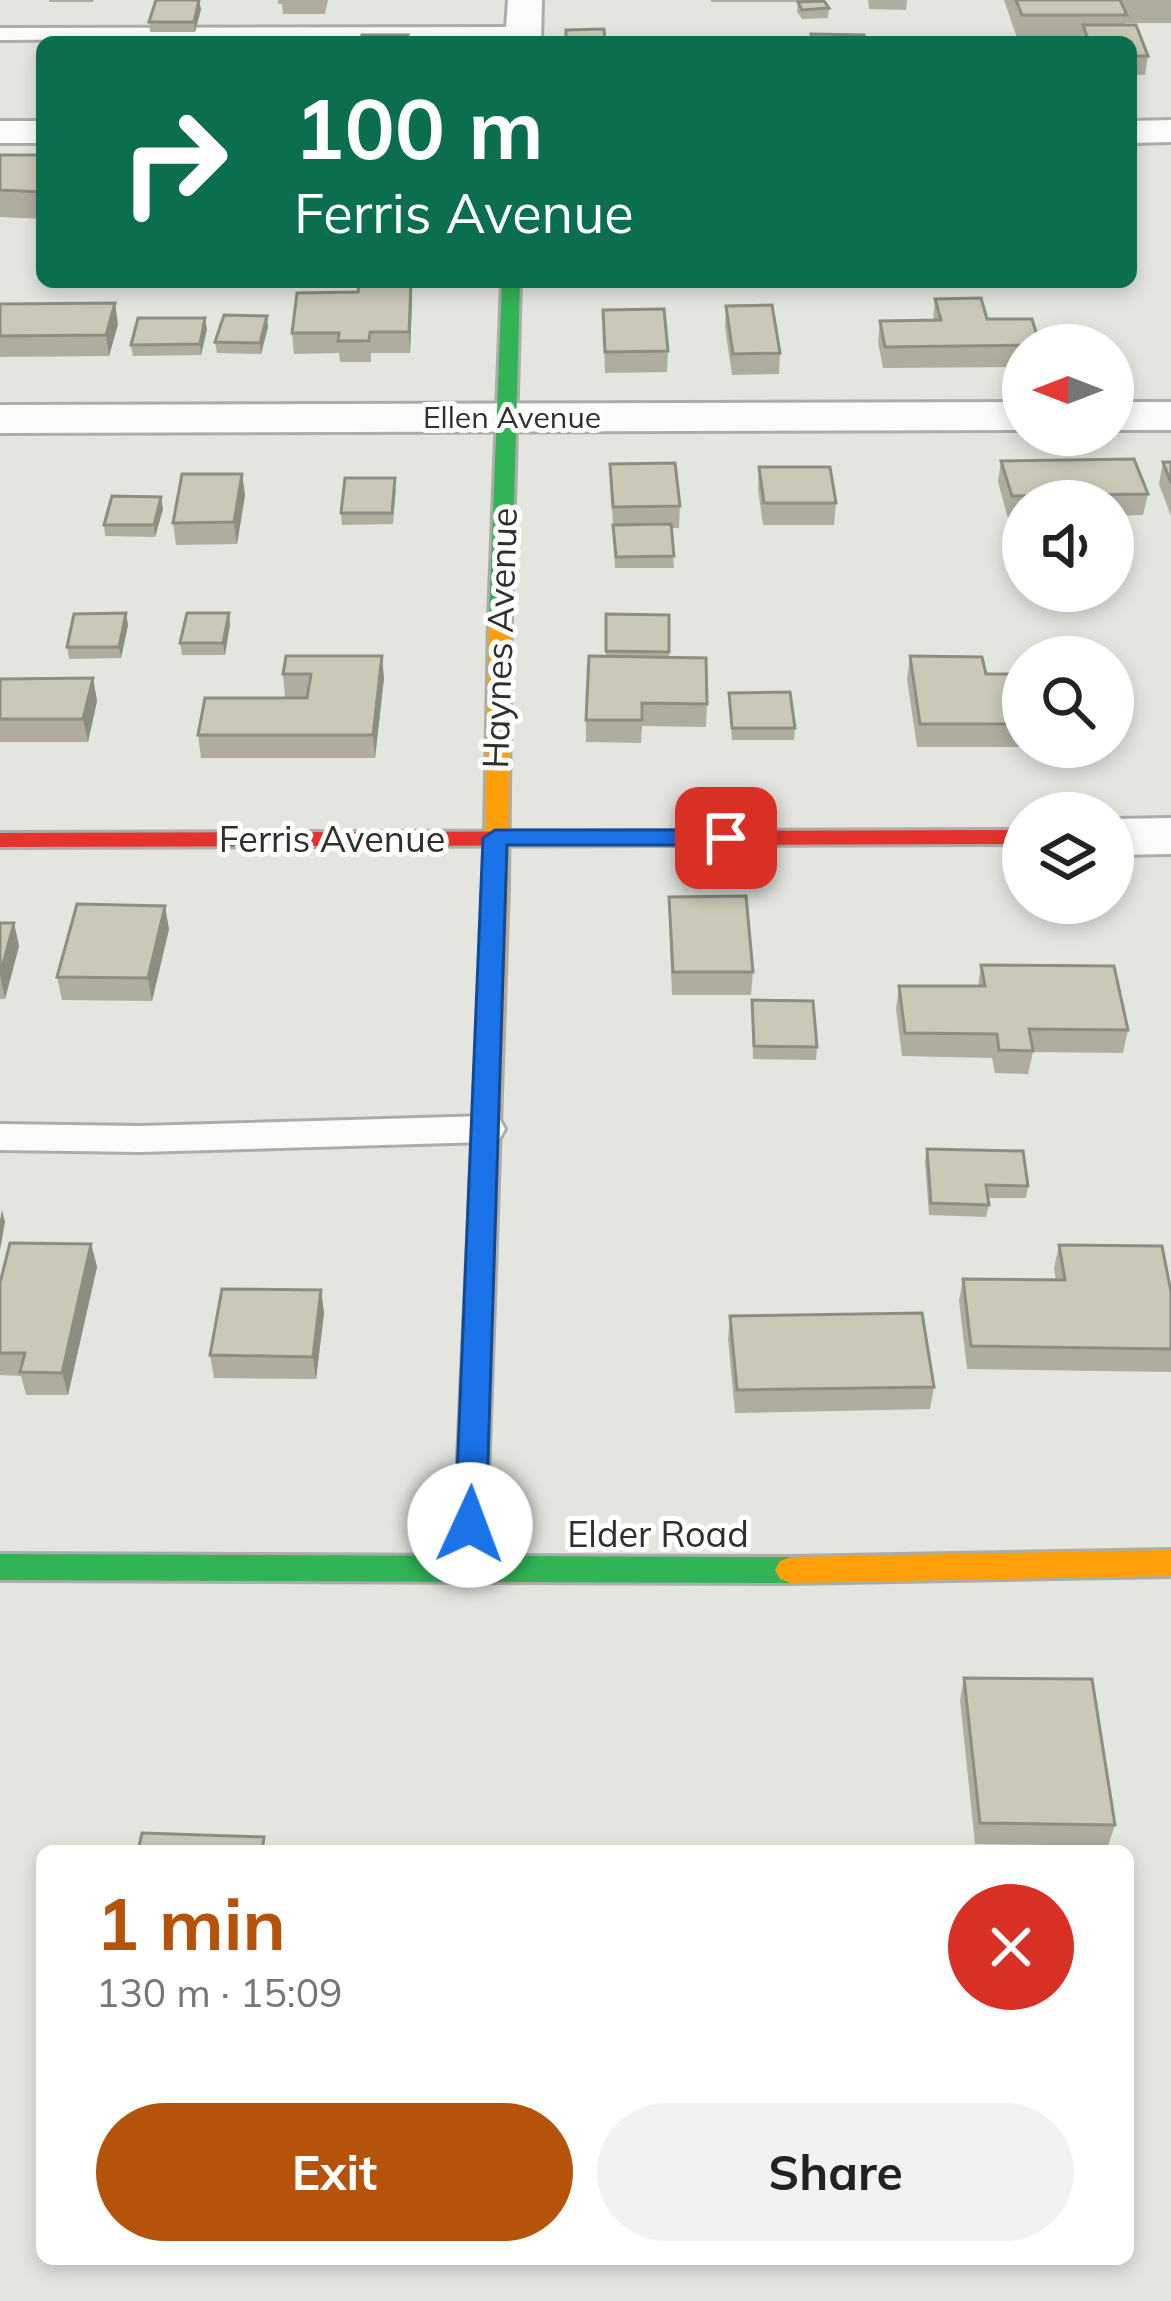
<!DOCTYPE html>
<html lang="en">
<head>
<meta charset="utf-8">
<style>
  :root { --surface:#fff; --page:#f2f2f2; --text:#222; --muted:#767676; --accent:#b45309 }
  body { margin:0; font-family:Mulish,sans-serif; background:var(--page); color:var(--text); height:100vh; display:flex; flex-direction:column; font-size:45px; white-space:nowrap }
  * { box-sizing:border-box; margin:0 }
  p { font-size:39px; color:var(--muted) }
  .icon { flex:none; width:66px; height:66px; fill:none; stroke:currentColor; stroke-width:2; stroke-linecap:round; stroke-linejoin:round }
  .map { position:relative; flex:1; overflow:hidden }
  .details { position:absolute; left:36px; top:1845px; width:1098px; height:420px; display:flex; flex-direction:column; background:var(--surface); border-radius:18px; box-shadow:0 6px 18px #0003 }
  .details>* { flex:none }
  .hud { position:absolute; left:36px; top:36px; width:1101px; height:252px; border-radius:18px; box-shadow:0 6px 18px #0003; background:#0b6e4f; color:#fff; overflow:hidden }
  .needle { width:78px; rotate:270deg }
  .tools { position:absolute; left:1002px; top:324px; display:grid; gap:24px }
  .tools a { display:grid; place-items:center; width:132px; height:132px; border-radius:50%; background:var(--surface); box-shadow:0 6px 18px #0003; font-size:60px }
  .pin { position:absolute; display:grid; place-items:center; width:102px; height:102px; color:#fff; margin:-51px; border-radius:24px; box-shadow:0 6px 18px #0006 }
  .me { position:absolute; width:132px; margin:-66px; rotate:2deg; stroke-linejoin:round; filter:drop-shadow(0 0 9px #0008) }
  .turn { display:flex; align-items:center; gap:42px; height:252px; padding:0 60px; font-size:54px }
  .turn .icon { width:156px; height:156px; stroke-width:2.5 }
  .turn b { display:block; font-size:84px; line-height:102px }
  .round { display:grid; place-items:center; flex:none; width:126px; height:126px; border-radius:63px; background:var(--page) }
  .headline { display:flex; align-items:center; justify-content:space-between; height:204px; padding:0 60px }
  h1 { font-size:72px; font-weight:700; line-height:90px; color:var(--accent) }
  .cta { display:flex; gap:24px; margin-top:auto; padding:24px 60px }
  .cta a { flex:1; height:138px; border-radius:72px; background:var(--accent); color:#fff; font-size:48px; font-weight:700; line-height:138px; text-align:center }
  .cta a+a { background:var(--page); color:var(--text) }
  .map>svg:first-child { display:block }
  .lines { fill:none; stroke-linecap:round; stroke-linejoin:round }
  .lane-casing { stroke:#acaca9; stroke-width:6 }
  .street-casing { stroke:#acaca9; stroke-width:6 }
  .fast-casing { stroke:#acaca9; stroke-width:6 }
  .slow-casing { stroke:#acaca9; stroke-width:6 }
  .jam-casing { stroke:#acaca9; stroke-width:6 }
  .lane { fill:#fbfbfa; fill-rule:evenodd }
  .street { fill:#fbfbfa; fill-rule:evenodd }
  .fast { fill:#30b455; fill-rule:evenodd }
  .slow { fill:#ff9f0a; fill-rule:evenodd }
  .jam { fill:#e5322d; fill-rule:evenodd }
  .wall { fill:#aead9e }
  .shaded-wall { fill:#8d8d81 }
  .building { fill:#cac9b8; stroke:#8d8d81; stroke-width:3 }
  .route { fill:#1a73e8; stroke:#114b97; stroke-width:3 }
  .labels { text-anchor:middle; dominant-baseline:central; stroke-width:10; stroke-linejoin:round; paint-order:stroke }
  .far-street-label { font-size:30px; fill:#2f302d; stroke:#fffffe }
  .street-label { font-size:36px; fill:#2f302d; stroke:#fffffe }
</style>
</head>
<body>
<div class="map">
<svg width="1171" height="2301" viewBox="0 0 1171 2301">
  <rect width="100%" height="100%" fill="#e5e5e0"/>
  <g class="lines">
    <defs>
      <g id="lane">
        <polygon points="531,27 531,35 524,37 0,40 0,28"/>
        <polygon points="487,1116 500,1120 505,1129 500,1138 487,1142 140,1152 0,1150 0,1124 140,1126"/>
      </g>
      <g id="street">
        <polygon points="508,0 542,0 541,42 505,42"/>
        <polygon points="1171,120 1171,142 1131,143 1131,121"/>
        <rect x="0" y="121" width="42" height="22"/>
        <polygon points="1023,402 1023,430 0,433 0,405"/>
        <rect x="1113" y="402" width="58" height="28"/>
        <polygon points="1171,818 1171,854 1113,855 1113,819"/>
      </g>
      <g id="fast">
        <polygon points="502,282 520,282 511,618 500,624 489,618"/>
        <polygon points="0,1554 791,1557 802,1561 807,1570 802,1579 791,1583 0,1580"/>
      </g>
      <g id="slow">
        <polygon points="500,612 511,618 508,886 485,1569 480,1578 469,1582 458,1578 453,1569 484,886 489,618"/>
        <polygon points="1171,1550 1171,1576 791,1583 780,1579 775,1570 780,1561 791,1557"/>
      </g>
      <polygon id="jam" points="1023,830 1023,844 0,847 0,833"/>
    </defs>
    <use href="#lane" class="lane-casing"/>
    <use href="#street" class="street-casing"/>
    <use href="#fast" class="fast-casing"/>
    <use href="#slow" class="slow-casing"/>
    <use href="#jam" class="jam-casing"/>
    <use href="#lane" class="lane"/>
    <use href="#street" class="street"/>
    <use href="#fast" class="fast"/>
    <use href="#slow" class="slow"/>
    <use href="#jam" class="jam"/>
  </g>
  <g class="wall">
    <polygon points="49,0 94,0 93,2 49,2"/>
    <polygon points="278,0 328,0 325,14 283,14 282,4 278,4"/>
    <polygon points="711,0 810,0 809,2 829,8 828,18 802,19 797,12 798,2 803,2 711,2"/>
    <polygon points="868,0 907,0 906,10 869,9"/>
    <polygon points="1004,0 1171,0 1171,23 1125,23 1125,25 1148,56 1145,75 1131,75 1131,42 1018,41"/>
    <polygon points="201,9 195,32 150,32 149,22"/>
    <polygon points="0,155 42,155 42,219 0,217"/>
    <polygon points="935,299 987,319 1023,345 1023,367 883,368 878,342 880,321 933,320"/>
    <polygon points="412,302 410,353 371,353 371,362 340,362 339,353 294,354 292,333"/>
    <polygon points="0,304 118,324 109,356 0,357"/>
    <polygon points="726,306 780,353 779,374 732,375 725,327"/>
    <polygon points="603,310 668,351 667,372 605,373"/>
    <polygon points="268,327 261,354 217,353 215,342"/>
    <polygon points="207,329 201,355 133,356 131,345"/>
    <polygon points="1001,461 1148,494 1143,515 1113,516 1113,501 1023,501 1023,517 1008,518 998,482"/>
    <polygon points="1163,462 1171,462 1171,516 1159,484"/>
    <polygon points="610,464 680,506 679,528 671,528 674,568 615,568"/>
    <polygon points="759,467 836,503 834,525 763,525 758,489"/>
    <polygon points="242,474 245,495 237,544 176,545 173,523"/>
    <polygon points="396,489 393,524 342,525 341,513"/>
    <polygon points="163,509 155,537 105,536 104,525"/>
    <polygon points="606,614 669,615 669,657 707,704 706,727 642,726 641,743 586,742 586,720 606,657"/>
    <polygon points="230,624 225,655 182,655 180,643"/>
    <polygon points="128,625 121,658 69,659 67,647"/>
    <polygon points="286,656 384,678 375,758 201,758 198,735 307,698 285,697 283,674"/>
    <polygon points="910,656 986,674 1023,674 1023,747 1108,747 917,747 907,679"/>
    <polygon points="93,678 97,701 88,742 0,742 0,679"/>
    <polygon points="729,693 795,728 794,740 732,740"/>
    <polygon points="669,897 753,972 751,995 672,995 669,920"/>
    <polygon points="0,923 14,923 19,946 5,999 0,999"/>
    <polygon points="169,929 152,1001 62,1000 57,977"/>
    <polygon points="981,965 1128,1030 1123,1053 1033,1052 1028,1074 995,1073 992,1058 902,1056 896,1009 899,986 978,986"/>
    <polygon points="752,1000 817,1047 816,1060 753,1059"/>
    <polygon points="927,1149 1028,1186 1026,1198 988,1198 989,1205 986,1217 929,1215 925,1161"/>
    <polygon points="91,1244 97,1267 68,1395 26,1395 21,1376 0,1375 0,1283"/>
    <polygon points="1059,1245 1171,1292 1171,1372 967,1369 959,1301 963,1279 1056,1280 1054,1268"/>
    <polygon points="321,1290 324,1313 316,1379 214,1378 210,1355"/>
    <polygon points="730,1316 934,1387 930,1409 735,1413 728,1339"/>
    <polygon points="964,1678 1115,1825 1108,1846 975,1844 960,1700"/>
  </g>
  <g class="shaded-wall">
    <polygon points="199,0 201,9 195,32 194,22"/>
    <polygon points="411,282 412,302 410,353 409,332"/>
    <polygon points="115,303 118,324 109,356 106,335"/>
    <polygon points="267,316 268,327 261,354 260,343"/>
    <polygon points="205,318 207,329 201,355 200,344"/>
    <polygon points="242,474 245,495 237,544 234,522"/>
    <polygon points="161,497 163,509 155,537 154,525"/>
    <polygon points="126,613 128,625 121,658 119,647"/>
    <polygon points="229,613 230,624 225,655 223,643"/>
    <polygon points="382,656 384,678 375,758 373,735"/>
    <polygon points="93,678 97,701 88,742 83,719"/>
    <polygon points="165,906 169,929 152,1001 148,978"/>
    <polygon points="14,923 19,946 5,999 0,975"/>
    <polygon points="2,1210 5,1222 0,1250 0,1220"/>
    <polygon points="91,1244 97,1267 68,1395 62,1373"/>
    <polygon points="321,1290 324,1313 316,1379 313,1357"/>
  </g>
  <g class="building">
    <polygon points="156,0 199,0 194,22 149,22"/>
    <polygon points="1016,0 1120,0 1127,15 1022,15"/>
    <polygon points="824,1 829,8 802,10 798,2"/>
    <polygon points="1083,25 1136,25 1148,56 1131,56 1131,42 1089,42"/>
    <polygon points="604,29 605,42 566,42 566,30"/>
    <polygon points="811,34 864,35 865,42 812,42"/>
    <polygon points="362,35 408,35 406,42 361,42"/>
    <polygon points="0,155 42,155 42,192 0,190"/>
    <polygon points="359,282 411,282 409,332 370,332 369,341 338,341 339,333 292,333 297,293 358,292"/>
    <polygon points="981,298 987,319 1032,319 1040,345 885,347 880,321 941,320 935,299"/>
    <polygon points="115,303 106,335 0,336 0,304"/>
    <polygon points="772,305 780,353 733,354 726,306"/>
    <polygon points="664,309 668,351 605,352 603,310"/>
    <polygon points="224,315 267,316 260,343 215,342"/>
    <polygon points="138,318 205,318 200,344 131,345"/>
    <polygon points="1134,459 1148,494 1012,496 1001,461"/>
    <polygon points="1163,462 1171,462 1171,483"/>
    <polygon points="675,463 680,506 613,507 610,464"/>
    <polygon points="759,467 830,467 836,503 764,503"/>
    <polygon points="182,474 242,474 234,522 173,523"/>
    <polygon points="345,478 395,478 392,513 341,513"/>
    <polygon points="112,496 161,497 154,525 104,525"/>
    <polygon points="671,524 674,556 616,557 613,525"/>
    <polygon points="126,613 119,647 67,647 74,614"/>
    <polygon points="187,613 229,613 223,643 180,643"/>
    <polygon points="606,614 669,615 669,652 606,651"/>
    <polygon points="286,656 382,656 373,735 198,735 205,698 307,698 311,674 283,674"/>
    <polygon points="589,656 706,658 707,704 642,703 642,720 586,720"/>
    <polygon points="910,656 982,657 986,674 1023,674 1023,724 920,724"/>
    <polygon points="93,678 83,719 0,719 0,679"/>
    <polygon points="790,692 795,728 732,728 729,693"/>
    <polygon points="746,896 753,972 673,972 669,897"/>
    <polygon points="77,904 165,906 148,978 57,977"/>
    <polygon points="0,923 14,923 0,975"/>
    <polygon points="981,965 1114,966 1128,1030 1029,1029 1033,1051 999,1050 997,1034 905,1033 899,986 985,986"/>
    <polygon points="752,1000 813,1001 817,1047 754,1046"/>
    <polygon points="927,1149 1023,1151 1028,1186 986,1185 989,1205 931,1203"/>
    <polygon points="10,1243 91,1244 62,1373 20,1372 25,1353 0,1353 0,1283"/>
    <polygon points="1059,1245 1162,1246 1171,1292 1171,1349 971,1346 963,1279 1065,1280"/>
    <polygon points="222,1289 321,1290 313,1357 210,1355"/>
    <polygon points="922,1313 934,1387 737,1390 730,1316"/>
    <polygon points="964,1678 1092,1679 1115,1825 980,1823"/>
    <polygon points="142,1833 264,1837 262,1851 138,1851"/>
  </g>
  <polygon class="route" points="495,830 726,830 738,838 726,845 507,845 486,1525 482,1534 470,1538 459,1534 455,1525 483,838"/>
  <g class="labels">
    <g class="far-street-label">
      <text x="512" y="417">Ellen Avenue</text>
    </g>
    <g class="street-label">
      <text transform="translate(499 638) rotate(-88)">Haynes Avenue</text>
      <text x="332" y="838">Ferris Avenue</text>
      <text x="658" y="1533">Elder Road</text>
    </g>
  </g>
</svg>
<div class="tools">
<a><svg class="needle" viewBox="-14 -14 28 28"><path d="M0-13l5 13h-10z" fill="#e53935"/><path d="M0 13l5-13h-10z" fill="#767676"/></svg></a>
<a><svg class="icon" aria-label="sound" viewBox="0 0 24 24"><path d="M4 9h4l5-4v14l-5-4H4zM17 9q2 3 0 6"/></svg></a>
<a><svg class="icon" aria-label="search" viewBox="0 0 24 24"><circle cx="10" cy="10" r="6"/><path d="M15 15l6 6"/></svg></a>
<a><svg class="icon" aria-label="layers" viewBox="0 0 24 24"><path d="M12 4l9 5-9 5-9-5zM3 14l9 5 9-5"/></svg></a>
</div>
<div class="pin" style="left:726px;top:838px;background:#d93025"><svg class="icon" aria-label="arrive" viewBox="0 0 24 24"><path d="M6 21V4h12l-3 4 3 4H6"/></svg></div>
<svg class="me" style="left:470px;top:1525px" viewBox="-20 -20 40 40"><circle r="19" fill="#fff"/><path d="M0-13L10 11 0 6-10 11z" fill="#1a73e8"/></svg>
<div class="hud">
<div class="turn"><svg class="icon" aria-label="right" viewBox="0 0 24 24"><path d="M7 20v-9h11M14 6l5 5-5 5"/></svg><div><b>100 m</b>Ferris Avenue</div></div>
</div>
<section class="details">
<div class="headline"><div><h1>1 min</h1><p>130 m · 15:09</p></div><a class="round" style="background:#d93025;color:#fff"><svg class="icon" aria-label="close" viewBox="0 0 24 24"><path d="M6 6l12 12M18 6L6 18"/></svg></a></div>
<div class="cta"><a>Exit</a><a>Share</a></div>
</section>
</div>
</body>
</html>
